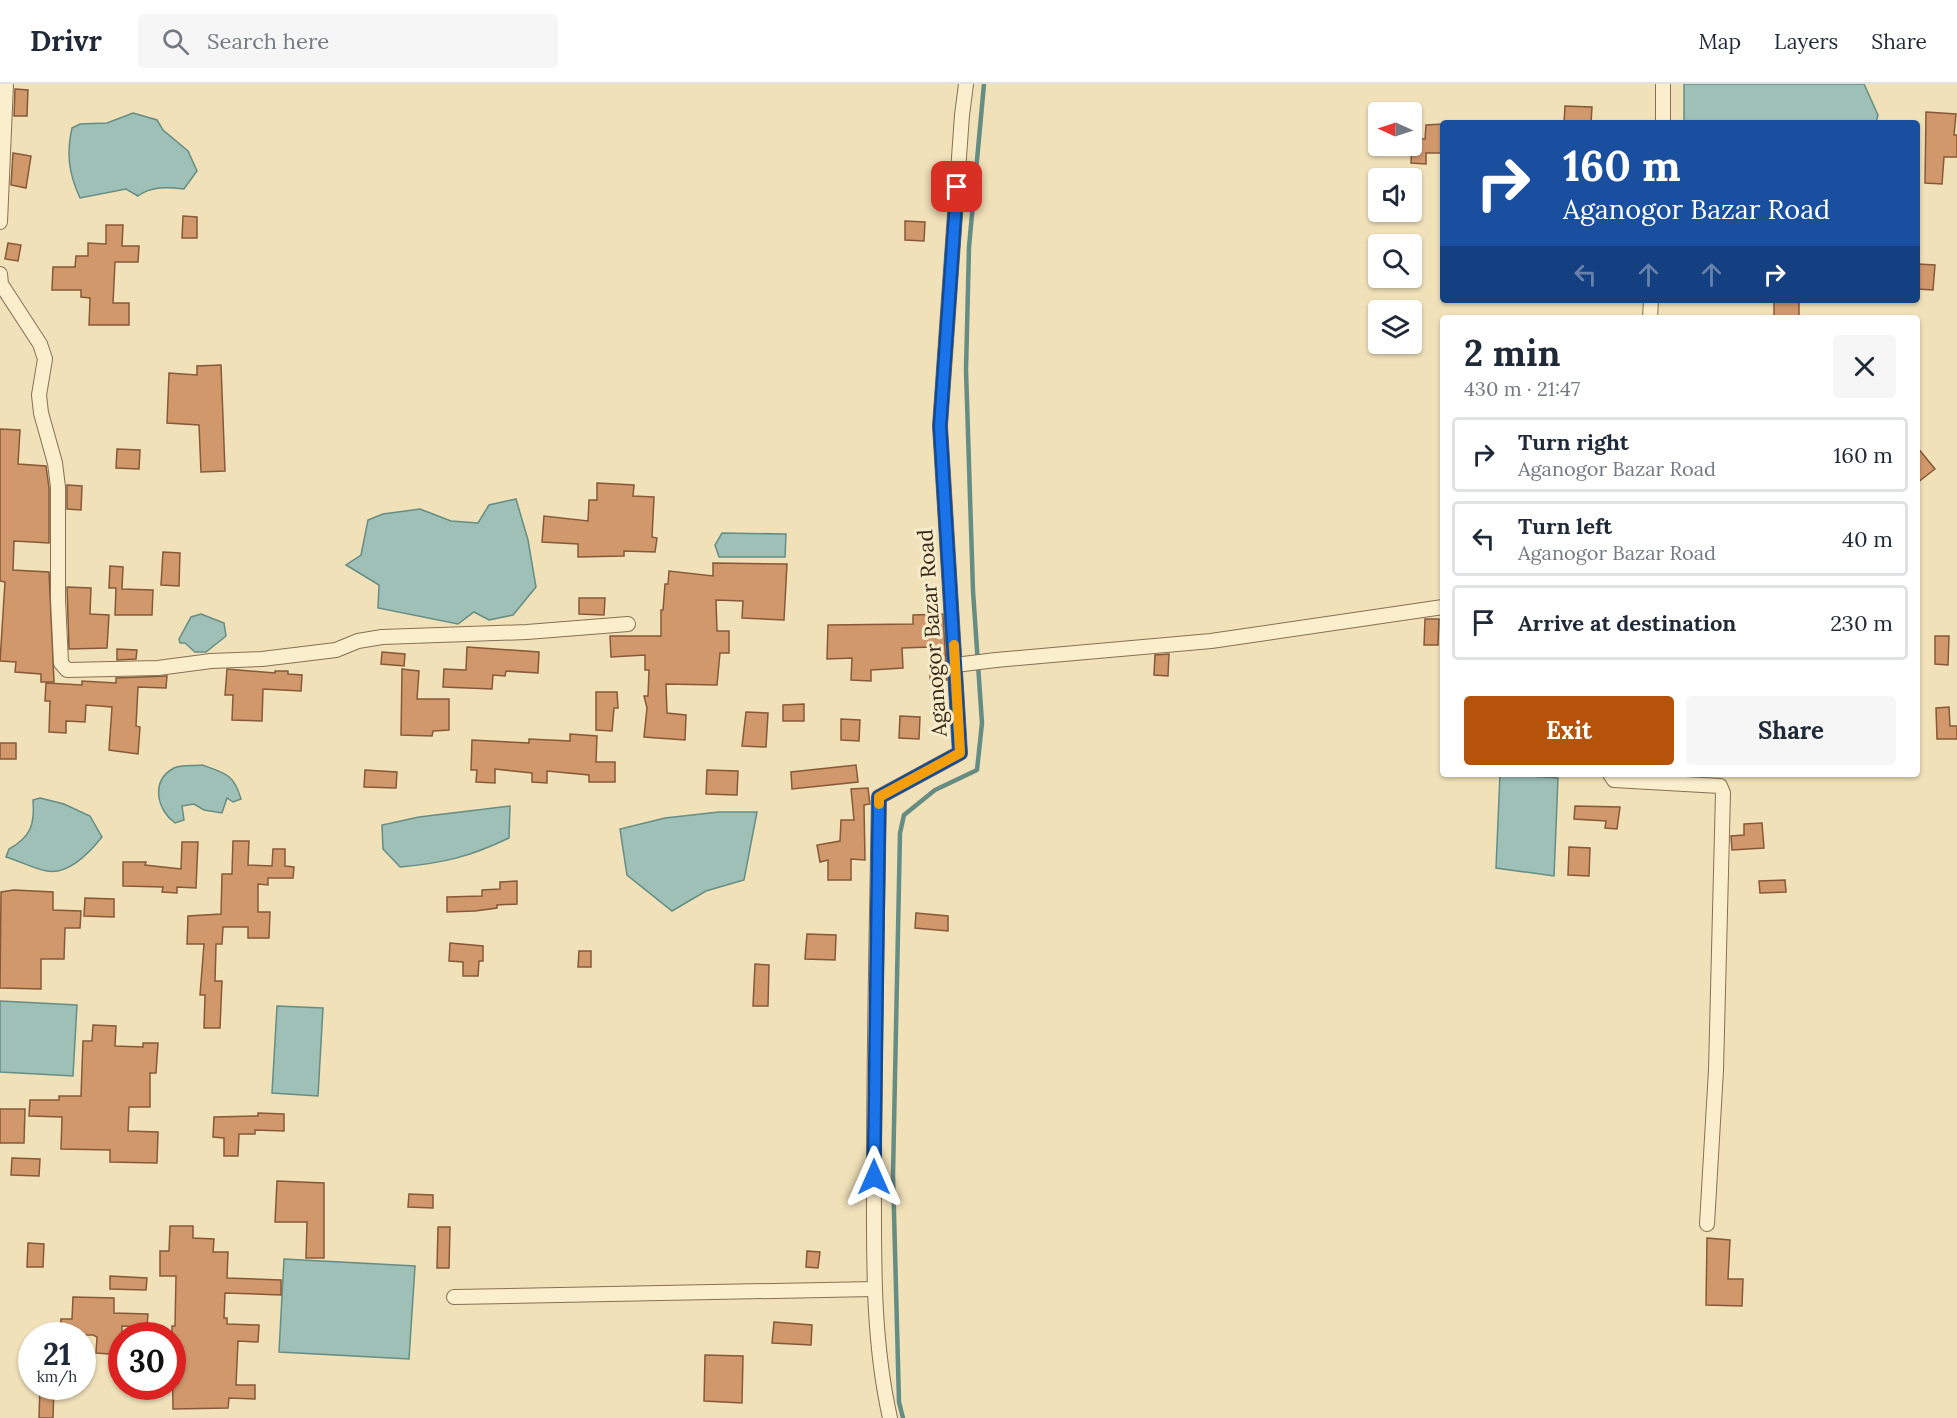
<!DOCTYPE html>
<html lang="en">
<head>
<meta charset="utf-8">
<style>
  :root { --surface:#fff; --page:#f6f6f7; --text:#1f2937; --muted:#747a83; --line:#e0e1e3; --accent:#b45309 }
  body { margin:0; font-family:Lora,serif; background:var(--page); color:var(--text); height:100vh; display:flex; flex-direction:column; font-size:22px; white-space:nowrap }
  * { box-sizing:border-box; margin:0 }
  p { font-size:20px; color:var(--muted) }
  .icon { flex:none; width:33px; height:33px; fill:none; stroke:currentColor; stroke-width:2; stroke-linecap:round; stroke-linejoin:round }
  .map { position:relative; flex:1; overflow:hidden }
  .drawer { position:absolute; left:1440px; top:231px; width:480px; height:462px; display:flex; flex-direction:column; background:var(--surface); border-radius:6px; box-shadow:0 2px 4px #0004 }
  .drawer>* { flex:none }
  .guide { position:absolute; left:1440px; top:36px; width:480px; height:183px; border-radius:6px; box-shadow:0 2px 4px #0004; background:#1a4fa0; color:#fff; overflow:hidden }
  .needle { width:39px; rotate:273deg }
  .buttons { position:absolute; left:1368px; top:18px; display:grid; gap:12px }
  .buttons a { display:grid; place-items:center; width:54px; height:54px; border-radius:6px; background:var(--surface); box-shadow:0 2px 4px #0004; font-size:30px }
  .speed { position:absolute; left:18px; top:1238px; display:flex; gap:12px; font-size:30px; font-weight:700; text-align:center }
  .speed>* { display:grid; place-content:center; width:78px; height:78px; border-radius:50%; background:var(--surface); box-shadow:0 2px 4px #0004; line-height:1 }
  .speed small { font-size:15px; font-weight:400 }
  .speed .limit { border:9px solid #d22; background:#fff; color:#111 }
  .pin { position:absolute; display:grid; place-items:center; width:51px; height:51px; color:#fff; margin:-26px; border-radius:12px; box-shadow:0 3px 9px #0006 }
  .me { position:absolute; width:66px; margin:-33px; rotate:0deg; stroke-linejoin:round; filter:drop-shadow(0 0 4px #0008) }
  .turn { display:flex; align-items:center; gap:21px; height:126px; padding:0 24px; font-size:27px }
  .turn .icon { width:78px; height:78px; stroke-width:2.5 }
  .turn b { display:block; font-size:42px; line-height:51px }
  .lanes { display:flex; align-items:center; height:57px; padding:0 24px; background:#0003; justify-content:center; gap:30px; direction:ltr }
  .lanes .off { opacity:.35 }
  .round { display:grid; place-items:center; flex:none; width:63px; height:63px; border-radius:6px; background:var(--page) }
  .headline { display:flex; align-items:center; justify-content:space-between; height:102px; padding:0 24px }
  h1 { font-size:36px; font-weight:800; line-height:45px }
  .action { display:flex; gap:12px; margin-top:auto; padding:12px 24px }
  .action a { flex:1; height:69px; border-radius:6px; background:var(--accent); color:#fff; font-size:24px; font-weight:800; line-height:69px; text-align:center }
  .action a+a { background:var(--page); color:var(--text) }
  ul { padding:0; list-style:none }
  li { display:flex; align-items:center; gap:18px; height:75px; margin:0 12px 9px; padding:0 12px; border:3px solid var(--line); border-radius:6px }
  li div { flex:1 }
  li b { display:block; font-size:22px }
  li em { font-style:normal }
  header { display:flex; align-items:center; gap:36px; box-sizing:border-box; height:84px; padding:0 30px; background:var(--surface); border-bottom:2px solid var(--line) }
  header strong { font-size:28px }
  nav { display:flex; gap:33px; margin-inline-start:auto; font-size:21px }
  .search { width:420px; height:54px; background:var(--page); display:flex; align-items:center; gap:15px; box-sizing:border-box; padding:0 21px; border-radius:6px; color:var(--muted); font-size:22px }
  .map>svg:first-child { display:block }
  .water { fill:#9ec0b7; stroke:#668d84; stroke-width:1.5 }
  .lines { fill:none; stroke-linecap:round; stroke-linejoin:round }
  .stream { stroke:#668d84; stroke-width:4.5 }
  .building { fill:#d1986c; stroke:#875938; stroke-width:1.5 }
  .street-casing { stroke:#877053; stroke-width:16 }
  .street { stroke:#fbeecc; stroke-width:14 }
  .route-casing { stroke:#114b97; stroke-width:15 }
  .route { stroke:#1a73e8; stroke-width:10 }
  .slow { stroke:#f59e0b; stroke-width:10 }
  .labels { text-anchor:middle; dominant-baseline:central; stroke-width:6; stroke-linejoin:round; paint-order:stroke }
  .street-label { font-size:21px; fill:#352719; stroke:#f7ebc9 }
</style>
</head>
<body>
<header>
<strong>Drivr</strong>
<div class="search"><svg class="icon" aria-label="search" viewBox="0 0 24 24"><circle cx="10" cy="10" r="6"/><path d="M15 15l6 6"/></svg>Search here</div>
<nav><a>Map</a><a>Layers</a><a>Share</a></nav>
</header>
<div class="map">
<svg width="1957" height="1334" viewBox="0 0 1957 1334">
  <rect width="100%" height="100%" fill="#f0e1b9"/>
  <g class="water">
    <polygon points="1684,0 1864,0 1878,31 1876,39 1684,39"/>
    <path d="M133 29 157 36 163 46 188 67 197 87 184 105C168 103 151 102 138 112L126 105 80 114C69 90 66 70 72 44L80 40 107 39Z"/>
    <polygon points="516,415 528,456 536,503 513,531 489,536 474,528 458,540 378,524 379,501 346,481 361,471 368,436 383,430 420,425 451,437 478,439 489,421"/>
    <polygon points="722,449 786,450 785,473 719,473 715,461"/>
    <polygon points="201,530 224,539 226,552 206,568 195,568 185,559 180,559 179,555 191,533"/>
    <path d="M202 681C225 689 234 690 241 715L233 718 227 714 222 729 204 726 194 720 182 722 184 736 175 739C157 726 150 697 174 684 180 681 194 682 202 681Z"/>
    <polygon points="1500,690 1558,694 1554,792 1496,784"/>
    <path d="M40 714 64 720 90 732 102 753C90 768 69 791 47 787 34 785 20 777 6 773L9 765C31 753 35 740 33 716Z"/>
    <path d="M510 722 509 754C469 773 444 779 400 783L383 765 382 741 419 733Z"/>
    <polygon points="719,728 757,728 744,796 706,807 672,827 627,791 620,745 665,734"/>
    <polygon points="0,917 77,921 73,992 0,988"/>
    <polygon points="277,922 323,924 318,1012 272,1009"/>
    <polygon points="284,1175 415,1182 409,1275 279,1268"/>
  </g>
  <g class="lines">
    <polyline class="stream" points="903,1334 899,1318 893,1091 900,749 904,731 935,706 977,686 982,639 973,507 966,286 969,163 984,0"/>
  </g>
  <g class="building">
    <polygon points="15,5 28,6 27,32 14,32"/>
    <polygon points="1565,22 1592,23 1591,39 1564,39"/>
    <polygon points="1926,28 1956,30 1954,51 1957,51 1957,73 1944,73 1942,100 1925,99"/>
    <polygon points="1443,40 1443,69 1426,69 1426,80 1411,79 1412,54 1425,55 1426,41"/>
    <polygon points="13,69 31,72 26,104 11,101"/>
    <polygon points="183,132 197,133 197,154 182,154"/>
    <polygon points="905,137 925,138 924,157 905,156"/>
    <polygon points="106,141 123,141 122,162 139,162 138,178 115,178 113,219 129,219 129,241 89,241 90,214 81,213 81,206 52,206 53,183 75,183 76,172 88,172 88,159 106,160"/>
    <polygon points="8,159 21,161 18,177 5,175"/>
    <polygon points="1918,180 1935,181 1933,206 1917,205"/>
    <rect x="1774" y="216" width="25" height="18"/>
    <polygon points="221,281 225,387 201,388 199,341 167,339 169,289 197,291 197,282"/>
    <polygon points="0,345 20,346 18,380 46,382 49,404 49,459 14,457 13,486 49,488 54,598 41,598 41,590 15,588 16,578 0,577 5,498 0,497"/>
    <polygon points="1917,363 1935,385 1917,399"/>
    <polygon points="117,365 140,366 139,385 116,384"/>
    <polygon points="597,399 634,401 633,412 654,413 652,453 657,454 655,468 624,467 624,472 578,473 578,460 542,458 544,432 588,437 589,416 597,416"/>
    <polygon points="67,401 82,402 81,426 67,425"/>
    <polygon points="163,468 180,469 179,502 161,501"/>
    <polygon points="713,479 787,480 784,536 742,534 743,517 716,516 717,547 729,547 729,569 720,569 717,601 666,600 667,629 686,631 685,656 644,653 647,624 644,612 648,612 649,586 645,586 645,571 611,573 610,552 661,552 661,526 663,526 665,500 668,500 669,487 713,492"/>
    <polygon points="110,482 123,483 122,505 153,506 152,531 115,531 116,504 109,504"/>
    <polygon points="67,503 91,504 90,530 109,531 107,564 69,565"/>
    <polygon points="579,514 605,514 604,531 579,530"/>
    <polygon points="943,530 947,596 930,596 930,563 902,564 903,584 871,586 871,597 851,596 852,574 827,575 828,541 913,540 913,531"/>
    <polygon points="1425,535 1439,535 1438,561 1424,561"/>
    <polygon points="1935,552 1949,552 1948,581 1935,580"/>
    <polygon points="467,563 539,568 538,589 506,587 505,592 493,591 492,605 443,603 444,585 466,586"/>
    <polygon points="117,565 137,566 136,575 117,576"/>
    <polygon points="382,568 405,570 404,582 381,580"/>
    <polygon points="1169,570 1168,592 1154,591 1155,571"/>
    <polygon points="227,585 275,589 275,587 288,587 288,590 302,591 301,607 263,605 262,637 232,636 233,611 225,611"/>
    <polygon points="402,585 419,587 417,615 449,615 449,646 433,647 432,652 401,651"/>
    <polygon points="167,592 166,604 138,603 136,642 140,643 138,670 109,666 112,623 86,621 85,638 66,637 66,649 49,648 50,617 45,617 46,599 82,601 82,597 116,599 116,594"/>
    <polygon points="596,608 617,608 618,624 614,624 612,647 596,646"/>
    <polygon points="804,620 804,637 783,637 783,621"/>
    <polygon points="1949,623 1950,642 1957,642 1957,655 1937,655 1936,624"/>
    <polygon points="746,628 768,629 766,663 742,662"/>
    <polygon points="900,632 920,633 919,655 899,654"/>
    <polygon points="841,635 860,636 859,657 841,656"/>
    <polygon points="570,650 597,652 596,678 615,678 615,698 589,698 589,691 547,687 547,699 532,698 532,689 495,685 495,699 476,698 477,686 471,686 472,656 529,659 529,655 570,657"/>
    <rect x="0" y="659" width="16" height="16"/>
    <polygon points="856,681 858,698 792,705 791,688"/>
    <polygon points="365,686 397,688 396,704 364,703"/>
    <polygon points="707,686 738,687 737,711 706,710"/>
    <polygon points="868,704 870,720 864,721 865,776 851,775 851,796 828,796 828,776 820,778 817,761 840,757 841,736 854,736 851,705"/>
    <polygon points="1575,722 1620,723 1617,745 1605,744 1606,737 1574,735"/>
    <polygon points="1762,739 1764,764 1732,766 1731,752 1744,751 1744,740"/>
    <polygon points="233,757 249,757 248,781 272,782 273,765 285,765 285,782 294,783 293,794 268,794 268,801 258,800 258,828 270,828 269,854 248,854 248,843 223,843 222,860 216,860 215,897 222,897 220,944 204,944 205,911 200,911 204,860 187,860 188,832 221,830 222,790 232,790"/>
    <polygon points="182,758 198,758 196,804 177,803 177,809 162,808 163,803 123,802 123,778 146,778 145,781 181,785"/>
    <polygon points="1569,763 1590,764 1589,792 1568,791"/>
    <polygon points="1785,796 1786,808 1760,809 1759,797"/>
    <polygon points="517,797 517,820 497,821 497,824 475,827 447,828 447,813 482,812 482,806 500,805 500,798"/>
    <polygon points="14,806 53,808 53,826 81,827 80,844 65,844 64,875 41,875 41,905 0,904 1,808"/>
    <polygon points="85,814 114,815 114,833 84,832"/>
    <polygon points="916,829 948,832 948,847 915,844"/>
    <polygon points="807,850 836,851 835,876 805,875"/>
    <polygon points="450,859 483,862 483,877 479,877 478,892 463,892 463,878 449,877"/>
    <polygon points="579,867 591,867 591,883 578,883"/>
    <polygon points="755,880 769,881 768,922 753,922"/>
    <polygon points="93,941 116,942 115,962 143,963 143,959 158,959 156,989 150,989 150,1023 129,1023 128,1047 158,1048 157,1079 110,1078 110,1066 61,1065 62,1033 29,1032 30,1016 59,1016 59,1012 81,1012 83,957 92,957"/>
    <polygon points="0,1025 25,1025 24,1059 0,1059"/>
    <polygon points="258,1029 284,1030 284,1047 255,1046 255,1050 239,1050 238,1072 224,1072 224,1054 213,1053 214,1033 258,1032"/>
    <polygon points="12,1074 40,1075 39,1092 11,1091"/>
    <polygon points="277,1097 324,1099 324,1174 306,1174 307,1138 275,1138"/>
    <polygon points="409,1110 433,1111 433,1124 408,1123"/>
    <polygon points="170,1142 193,1142 193,1154 214,1155 213,1168 228,1168 227,1194 281,1196 281,1211 225,1209 224,1234 227,1234 227,1240 259,1241 258,1258 238,1257 236,1301 255,1301 255,1315 229,1314 228,1324 173,1325 172,1242 175,1242 176,1192 160,1192 160,1167 169,1167"/>
    <polygon points="438,1143 450,1143 449,1184 437,1184"/>
    <polygon points="1707,1154 1730,1156 1728,1195 1743,1195 1742,1222 1706,1221"/>
    <polygon points="28,1159 44,1160 43,1183 27,1183"/>
    <polygon points="807,1167 820,1168 818,1184 806,1183"/>
    <polygon points="110,1192 147,1194 146,1206 110,1205"/>
    <polygon points="73,1213 114,1214 114,1229 148,1230 147,1243 122,1242 122,1271 96,1269 97,1253 93,1251 60,1251 61,1235 72,1235"/>
    <polygon points="774,1238 812,1241 811,1261 772,1259"/>
    <polygon points="705,1271 743,1272 742,1319 704,1317"/>
    <polygon points="40,1302 54,1302 53,1334 39,1334"/>
  </g>
  <g class="lines">
    <defs>
      <g id="street">
        <polyline points="1663,0 1663,39"/>
        <polyline points="0,138 6,0"/>
        <polyline points="0,190 1,200 40,260 45,275 39,311 41,329 55,379 58,403 58,515 61,579 67,586 158,584 211,577 262,575 336,566 358,557 382,553 527,548 628,540"/>
        <polyline points="1650,234 1651,216"/>
        <polyline points="955,581 996,576 1211,557 1443,523"/>
        <polyline points="1610,690 1614,696 1720,702 1723,709 1716,986 1707,1140"/>
        <polyline points="454,1213 874,1205"/>
        <path d="M890 1334C872 1254 874 1171 874 1090 874 964 877 838 879 713L960 669 940 342 962 31 966 0"/>
      </g>
    </defs>
    <use href="#street" class="street-casing"/>
    <use href="#street" class="street"/>
  </g>
  <g class="lines">
    <defs>
      <polyline id="route" points="874,1093 879,713 960,669 940,342 957,103"/>
    </defs>
    <use href="#route" class="route-casing"/>
    <use href="#route" class="route"/>
    <polyline class="slow" points="879,720 879,713 960,669 954,561"/>
  </g>
  <g class="labels">
    <g class="street-label">
      <text transform="translate(932 549) rotate(-94)">Aganogor Bazar Road</text>
    </g>
  </g>
</svg>
<div class="buttons">
<a><svg class="needle" viewBox="-14 -14 28 28"><path d="M0-13l5 13h-10z" fill="#e53935"/><path d="M0 13l5-13h-10z" fill="#747a83"/></svg></a>
<a><svg class="icon" aria-label="sound" viewBox="0 0 24 24"><path d="M4 9h4l5-4v14l-5-4H4zM17 9q2 3 0 6"/></svg></a>
<a><svg class="icon" aria-label="search" viewBox="0 0 24 24"><circle cx="10" cy="10" r="6"/><path d="M15 15l6 6"/></svg></a>
<a><svg class="icon" aria-label="layers" viewBox="0 0 24 24"><path d="M12 4l9 5-9 5-9-5zM3 14l9 5 9-5"/></svg></a>
</div>
<div class="speed"><div>21<small>km/h</small></div><div class="limit">30</div></div>
<div class="pin" style="left:957px;top:103px;background:#d93025"><svg class="icon" aria-label="arrive" viewBox="0 0 24 24"><path d="M6 21V4h12l-3 4 3 4H6"/></svg></div>
<svg class="me" style="left:874px;top:1093px" viewBox="-20 -20 40 40"><path d="M0-17L14 15 0 8-14 15z" fill="#1a73e8" stroke="#fff" stroke-width="4"/></svg>
<div class="guide">
<div class="turn"><svg class="icon" aria-label="right" viewBox="0 0 24 24"><path d="M7 20v-9h11M14 6l5 5-5 5"/></svg><div><b>160 m</b>Aganogor Bazar Road</div></div>
<div class="lanes"><svg class="icon off" aria-label="left" viewBox="0 0 24 24"><path d="M17 20v-9H6M10 6l-5 5 5 5"/></svg><svg class="icon off" aria-label="ahead" viewBox="0 0 24 24"><path d="M12 20V5M6 11l6-6 6 6"/></svg><svg class="icon off" aria-label="ahead" viewBox="0 0 24 24"><path d="M12 20V5M6 11l6-6 6 6"/></svg><svg class="icon" aria-label="right" viewBox="0 0 24 24"><path d="M7 20v-9h11M14 6l5 5-5 5"/></svg></div>
</div>
<section class="drawer">
<div class="headline"><div><h1>2 min</h1><p>430 m · 21:47</p></div><a class="round"><svg class="icon" aria-label="close" viewBox="0 0 24 24"><path d="M6 6l12 12M18 6L6 18"/></svg></a></div>
<ul>
<li><svg class="icon" aria-label="right" viewBox="0 0 24 24"><path d="M7 20v-9h11M14 6l5 5-5 5"/></svg><div><b>Turn right</b><p>Aganogor Bazar Road</p></div><em>160 m</em></li>
<li><svg class="icon" aria-label="left" viewBox="0 0 24 24"><path d="M17 20v-9H6M10 6l-5 5 5 5"/></svg><div><b>Turn left</b><p>Aganogor Bazar Road</p></div><em>40 m</em></li>
<li><svg class="icon" aria-label="arrive" viewBox="0 0 24 24"><path d="M6 21V4h12l-3 4 3 4H6"/></svg><div><b>Arrive at destination</b></div><em>230 m</em></li>
</ul>
<div class="action"><a>Exit</a><a>Share</a></div>
</section>
</div>
</body>
</html>
